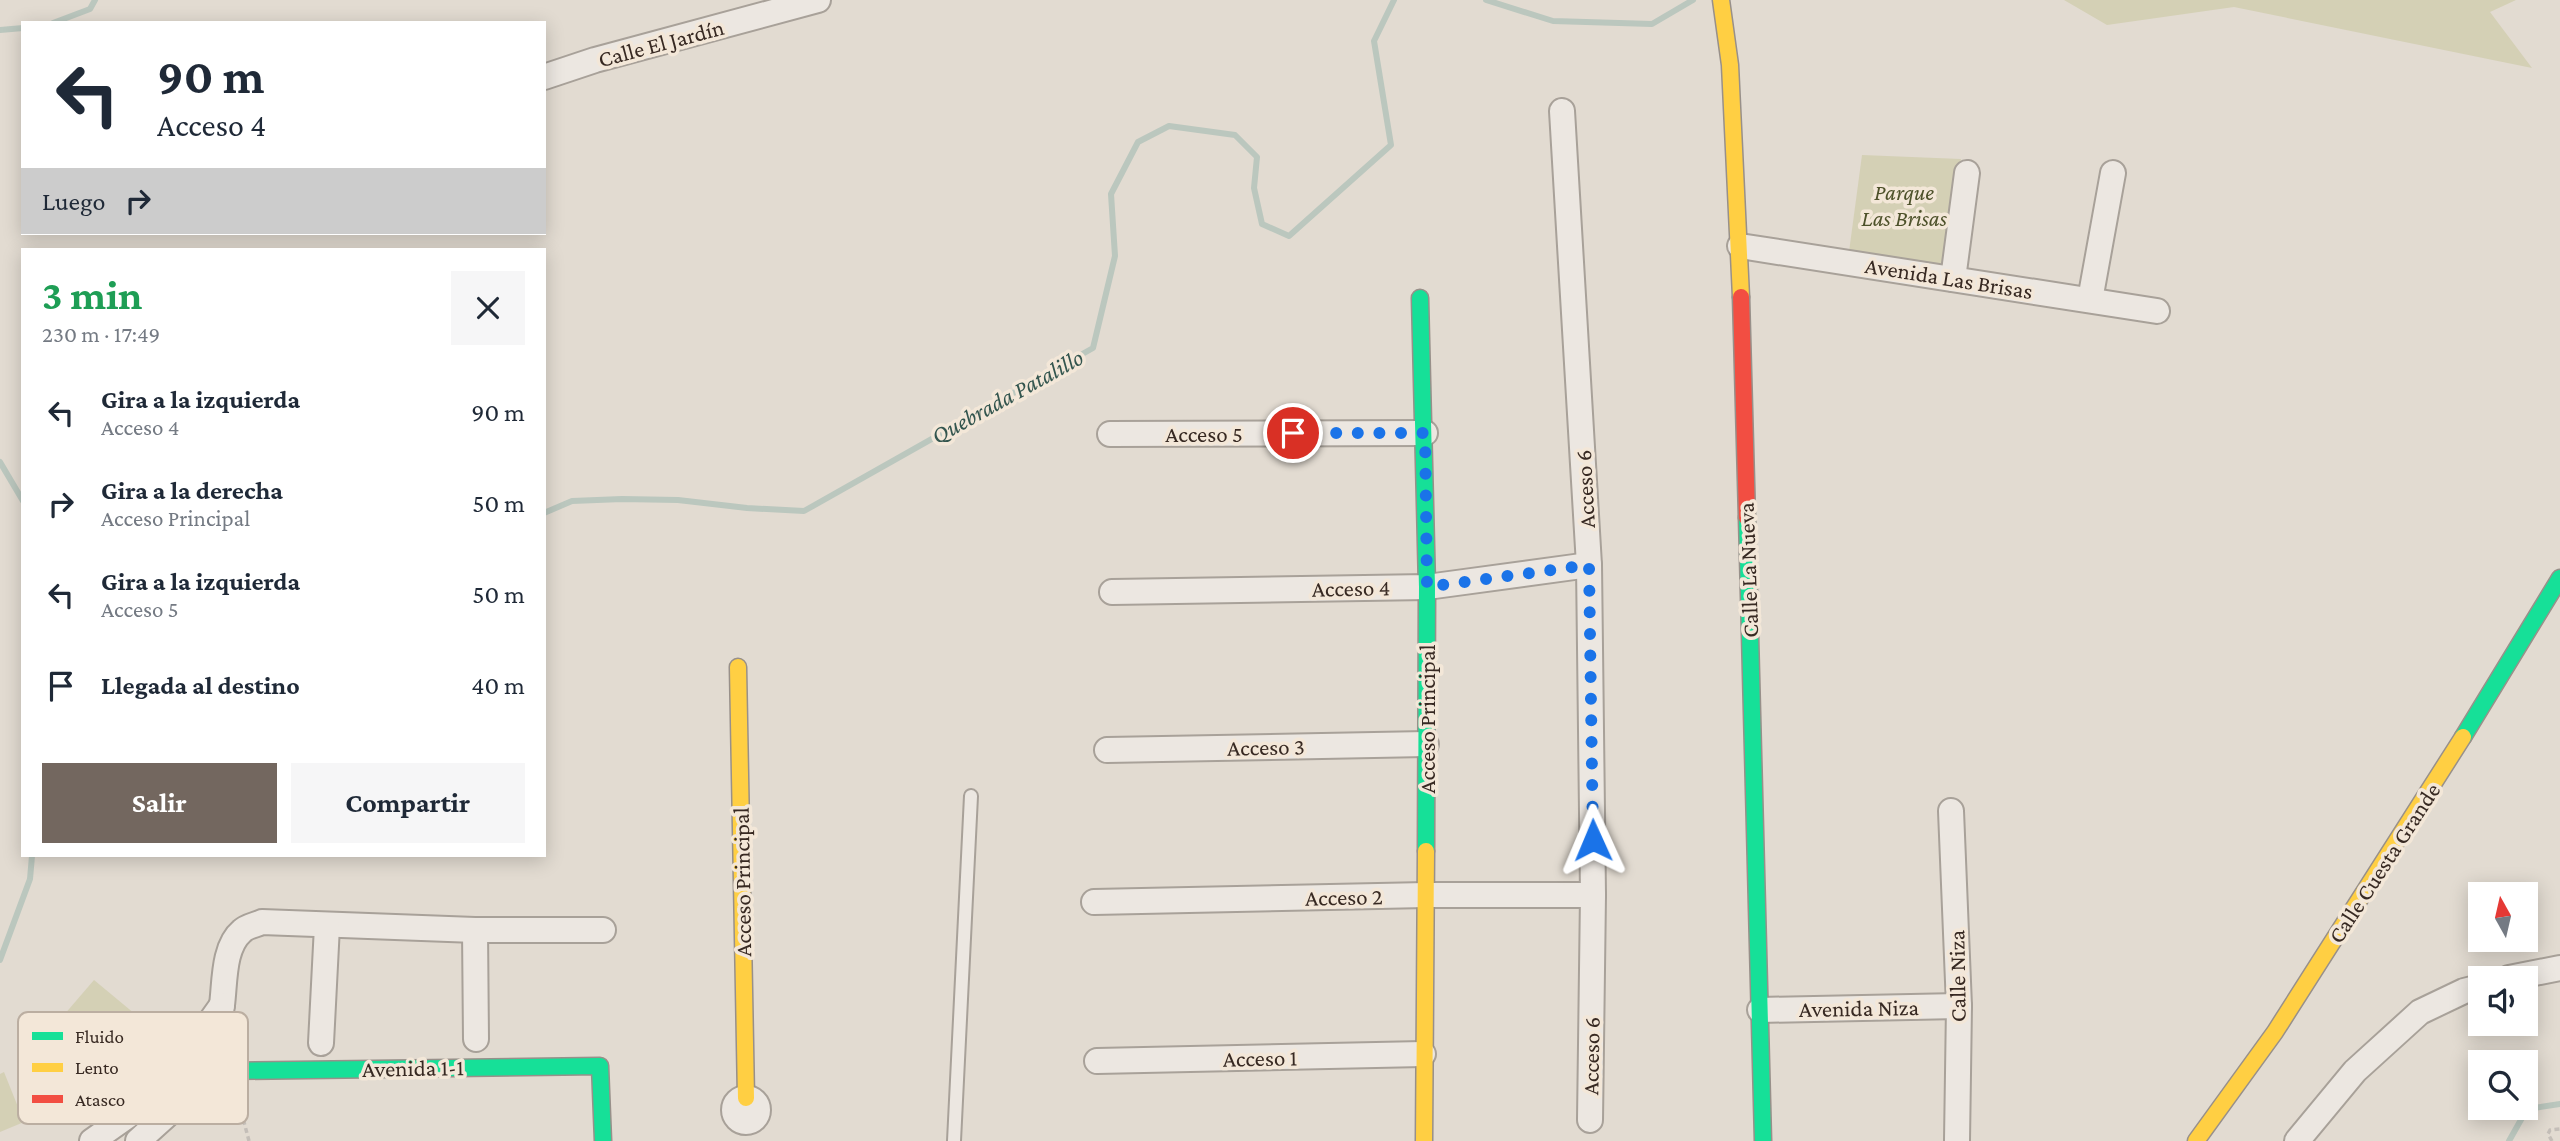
<!DOCTYPE html>
<html lang="es">
<head>
<meta charset="utf-8">
<style>
  :root { --surface:#fff; --page:#f6f6f7; --text:#1f2937; --muted:#747a83; --accent:#73675f }
  body { margin:0; font-family:"Crimson Pro",serif; background:var(--page); color:var(--text); height:100vh; display:flex; flex-direction:column; font-size:26px; white-space:nowrap }
  * { box-sizing:border-box; margin:0 }
  p { font-size:23px; color:var(--muted) }
  .icon { flex:none; width:38px; height:38px; fill:none; stroke:currentColor; stroke-width:2; stroke-linecap:round; stroke-linejoin:round }
  .map { position:relative; flex:1; overflow:hidden }
  .details { position:absolute; left:21px; top:248px; width:525px; height:609px; display:flex; flex-direction:column; background:var(--surface); border-radius:0px; box-shadow:0 4px 18px #0003 }
  .details>* { flex:none }
  .guide { position:absolute; left:21px; top:21px; width:525px; height:214px; border-radius:0px; box-shadow:0 4px 18px #0003; background:#fff; color:var(--text); overflow:hidden }
  .needle { width:46px; rotate:352deg }
  .controls { position:absolute; left:2468px; top:882px; display:grid; gap:14px }
  .controls a { display:grid; place-items:center; width:70px; height:70px; border-radius:0px; background:var(--surface); box-shadow:0 4px 18px #0003; font-size:35px }
  .pin { position:absolute; display:grid; place-items:center; width:60px; height:60px; color:#fff; margin:-30px; border:4px solid #fff; border-radius:50%; box-shadow:0 2px 7px #0007 }
  .me { position:absolute; width:77px; margin:-38px; rotate:359deg; stroke-linejoin:round; filter:drop-shadow(0 0 5px #0008) }
  .turn { display:flex; align-items:center; gap:24px; height:147px; padding:0 21px; font-size:32px }
  .turn .icon { width:91px; height:91px; stroke-width:2.5 }
  .turn b { display:block; font-size:49px; line-height:60px }
  .then { display:flex; align-items:center; height:66px; padding:0 21px; background:#0003; gap:14px; font-size:26px }
  .round { display:grid; place-items:center; flex:none; width:74px; height:74px; border-radius:0px; background:var(--page) }
  .summary { display:flex; align-items:center; justify-content:space-between; height:119px; padding:0 21px }
  h1 { font-size:42px; font-weight:700; line-height:52px; color:#1e9e55 }
  .action { display:flex; gap:14px; margin-top:auto; padding:14px 21px }
  .action a { flex:1; height:80px; border-radius:0px; background:var(--accent); color:#fff; font-size:28px; font-weight:700; line-height:80px; text-align:center }
  .action a+a { background:var(--page); color:var(--text) }
  ul { padding:0; list-style:none }
  li { display:flex; align-items:center; gap:21px; height:91px; padding:0 21px }
  li div { flex:1 }
  li b { display:block; font-size:26px }
  li em { font-style:normal }
  .map>svg:first-child { display:block }
  .green { fill:#d4d0b5 }
  .lines { fill:none; stroke-linecap:round; stroke-linejoin:round }
  .stream { stroke:#bbc7be; stroke-width:6 }
  .lane-casing { stroke:#a8a199; stroke-width:16 }
  .street-casing { stroke:#a8a199; stroke-width:28 }
  .fast-casing { stroke:#98908a; stroke-width:19 }
  .slow-casing { stroke:#98908a; stroke-width:19 }
  .jam-casing { stroke:#98908a; stroke-width:19 }
  .path { stroke:#c4beb8; stroke-width:3.5; stroke-dasharray:5 3.5; stroke-linecap:butt }
  .lane { stroke:#ece7e1; stroke-width:12 }
  .street { stroke:#ece7e1; stroke-width:24 }
  .fast { stroke:#16e098; stroke-width:16 }
  .slow { stroke:#ffcf43; stroke-width:16 }
  .jam { stroke:#f24e42; stroke-width:16 }
  .route { stroke:#1a73e8; stroke-width:12; stroke-dasharray:0 21.6 }
  .labels { text-anchor:middle; dominant-baseline:central; stroke-width:7; stroke-linejoin:round; paint-order:stroke }
  .street-label { font-size:23px; fill:#372922; stroke:#f3e7d8 }
  .park-label { font-size:23px; font-style:italic; fill:#4d512a; stroke:#f3e7d8 }
  .water-label { font-size:24px; font-style:italic; fill:#33554e; stroke:#f3e7d8 }
  .key { fill:#f3e7d8; stroke:#bbaea1; stroke-width:2 }
  .key-label { font-size:19px; fill:#372922 }
</style>
</head>
<body>
<div class="map">
<svg width="2560" height="1141" viewBox="0 0 2560 1141">
  <rect width="100%" height="100%" fill="#e2dbd1"/>
  <g class="green">
    <polygon points="2064,0 2516,0 2490,12 2532,68 2234,7 2107,25"/>
    <polygon points="1862,155 1961,159 1944,266 1849,252"/>
    <polygon points="94,980 141,1019 78,1090 33,1051"/>
    <polygon points="4,1072 24,1122 0,1132 0,1074"/>
  </g>
  <g class="lines">
    <g class="stream">
      <polyline points="1486,0 1553,21 1652,24 1693,0"/>
      <polyline points="53,23 90,9 95,0"/>
      <polyline points="0,30 23,28"/>
      <polyline points="0,462 23,501"/>
      <polyline points="544,513 572,501 622,499 678,500 747,508 804,511 1093,348 1115,256 1111,194 1138,142 1169,126 1235,135 1257,157 1254,188 1262,224 1289,236 1391,145 1374,41 1394,0"/>
      <polyline points="0,960 30,879 32,856"/>
      <polyline points="2509,1141 2527,1109 2560,1104"/>
    </g>
    <defs>
      <polyline id="lane" points="954,1141 971,796"/>
      <g id="street">
        <polyline points="544,77 595,60 818,0"/>
        <polyline points="1562,111 1589,565 1593,895 1590,1120"/>
        <polyline points="1740,246 2157,311"/>
        <polyline points="1953,279 1967,173"/>
        <polyline points="2090,300 2113,173"/>
        <polyline points="1110,434 1425,433"/>
        <polyline points="1112,592 1427,587 1589,565"/>
        <polyline points="1107,750 1426,744"/>
        <polyline points="1951,811 1959,1006 1957,1141"/>
        <polyline points="1094,902 1426,895 1593,895"/>
        <polyline points="475,930 476,1039"/>
        <polyline points="2509,978 2560,968"/>
        <path d="M222 1005C225 982 223 947 242 931 247 926 256 925 262 922L475 930H603"/>
        <polyline points="1760,1010 1959,1006"/>
        <path d="M200 1036 222 1005C221 1016 215 1033 218 1043 219 1048 224 1052 225 1058 229 1074 218 1091 201 1093 150 1098 166 1010 218 1044"/>
        <polyline points="321,1043 327,926"/>
        <polyline points="1097,1061 1423,1054"/>
        <circle cx="746" cy="1110" r="12"/>
        <polyline points="92,1141 146,1103 171,1076"/>
        <polyline points="138,1141 191,1093"/>
        <polyline points="2297,1141 2355,1071 2420,1012 2464,991 2480,987"/>
      </g>
      <g id="fast">
        <polyline points="1420,298 1427,587 1426,851"/>
        <polyline points="1747,518 1763,1141"/>
        <polyline points="2463,737 2560,578"/>
        <polyline points="226,1071 600,1066 603,1141"/>
      </g>
      <g id="slow">
        <polyline points="1721,0 1730,65 1741,297"/>
        <polyline points="738,667 746,1098"/>
        <polyline points="1424,1141 1426,851"/>
        <polyline points="2196,1141 2275,1032 2463,737"/>
      </g>
      <polyline id="jam" points="1741,297 1747,518"/>
    </defs>
    <use href="#lane" class="lane-casing"/>
    <use href="#street" class="street-casing"/>
    <use href="#fast" class="fast-casing"/>
    <use href="#slow" class="slow-casing"/>
    <use href="#jam" class="jam-casing"/>
    <g class="path">
      <polyline points="240,1095 239,1103 249,1141"/>
      <polyline points="2552,1141 2548,1134 2550,1130 2560,1129"/>
    </g>
    <use href="#lane" class="lane"/>
    <use href="#street" class="street"/>
    <use href="#fast" class="fast"/>
    <use href="#slow" class="slow"/>
    <use href="#jam" class="jam"/>
  </g>
  <g class="lines">
    <polyline class="route" points="1293,433 1425,433 1427,587 1589,565 1593,840"/>
  </g>
  <g class="labels">
    <g class="street-label">
      <text transform="translate(661 43) rotate(-15)">Calle El Jardín</text>
      <text transform="translate(1949 278) rotate(9)">Avenida Las Brisas</text>
      <text x="1204" y="434">Acceso 5</text>
      <text transform="translate(1585 489) rotate(-93)">Acceso 6</text>
      <text transform="translate(1748 570) rotate(-92)">Calle La Nueva</text>
      <text transform="translate(1351 588) rotate(-1)">Acceso 4</text>
      <text transform="translate(1427 719) rotate(-90)">Acceso Principal</text>
      <text transform="translate(1266 747) rotate(-1)">Acceso 3</text>
      <text transform="translate(2384 863) rotate(-57)">Calle Cuesta Grande</text>
      <text transform="translate(742 882) rotate(-91)">Acceso Principal</text>
      <text transform="translate(1344 897) rotate(-1)">Acceso 2</text>
      <text transform="translate(1957 976) rotate(-91)">Calle Niza</text>
      <text transform="translate(1859 1008) rotate(-1)">Avenida Niza</text>
      <text transform="translate(1591 1056) rotate(-89)">Acceso 6</text>
      <text transform="translate(1260 1058) rotate(-1)">Acceso 1</text>
      <text transform="translate(413 1068) rotate(-1)">Avenida 1-1</text>
    </g>
    <g class="park-label">
      <text x="1904" y="192">Parque<tspan x="1904" dy="26">Las Brisas</tspan></text>
    </g>
    <g class="water-label">
      <text transform="translate(1007 396) rotate(-29)">Quebrada Patalillo</text>
    </g>
  </g>
  <rect x="18" y="1012" width="230" height="112" rx="10" class="key"/>
  <rect x="32" y="1032" width="31" height="8" fill="#16e098"/>
  <rect x="32" y="1063" width="31" height="9" fill="#ffcf43"/>
  <rect x="32" y="1095" width="31" height="8" fill="#f24e42"/>
  <g class="key-label">
    <text x="75" y="1043">Fluido</text>
    <text x="75" y="1074">Lento</text>
    <text x="75" y="1106">Atasco</text>
  </g>
</svg>
<div class="controls">
<a><svg class="needle" viewBox="-14 -14 28 28"><path d="M0-13l5 13h-10z" fill="#e53935"/><path d="M0 13l5-13h-10z" fill="#747a83"/></svg></a>
<a><svg class="icon" aria-label="sound" viewBox="0 0 24 24"><path d="M4 9h4l5-4v14l-5-4H4zM17 9q2 3 0 6"/></svg></a>
<a><svg class="icon" aria-label="search" viewBox="0 0 24 24"><circle cx="10" cy="10" r="6"/><path d="M15 15l6 6"/></svg></a>
</div>
<div class="pin" style="left:1293px;top:433px;background:#d93025"><svg class="icon" aria-label="arrive" viewBox="0 0 24 24"><path d="M6 21V4h12l-3 4 3 4H6"/></svg></div>
<svg class="me" style="left:1593px;top:840px" viewBox="-20 -20 40 40"><path d="M0-17L14 15 0 8-14 15z" fill="#1a73e8" stroke="#fff" stroke-width="4"/></svg>
<div class="guide">
<div class="turn"><svg class="icon" aria-label="left" viewBox="0 0 24 24"><path d="M17 20v-9H6M10 6l-5 5 5 5"/></svg><div><b>90 m</b>Acceso 4</div></div>
<div class="then">Luego<svg class="icon" aria-label="right" viewBox="0 0 24 24"><path d="M7 20v-9h11M14 6l5 5-5 5"/></svg></div>
</div>
<section class="details">
<div class="summary"><div><h1>3 min</h1><p>230 m · 17:49</p></div><a class="round"><svg class="icon" aria-label="close" viewBox="0 0 24 24"><path d="M6 6l12 12M18 6L6 18"/></svg></a></div>
<ul>
<li><svg class="icon" aria-label="left" viewBox="0 0 24 24"><path d="M17 20v-9H6M10 6l-5 5 5 5"/></svg><div><b>Gira a la izquierda</b><p>Acceso 4</p></div><em>90 m</em></li>
<li><svg class="icon" aria-label="right" viewBox="0 0 24 24"><path d="M7 20v-9h11M14 6l5 5-5 5"/></svg><div><b>Gira a la derecha</b><p>Acceso Principal</p></div><em>50 m</em></li>
<li><svg class="icon" aria-label="left" viewBox="0 0 24 24"><path d="M17 20v-9H6M10 6l-5 5 5 5"/></svg><div><b>Gira a la izquierda</b><p>Acceso 5</p></div><em>50 m</em></li>
<li><svg class="icon" aria-label="arrive" viewBox="0 0 24 24"><path d="M6 21V4h12l-3 4 3 4H6"/></svg><div><b>Llegada al destino</b></div><em>40 m</em></li>
</ul>
<div class="action"><a>Salir</a><a>Compartir</a></div>
</section>
</div>
</body>
</html>
